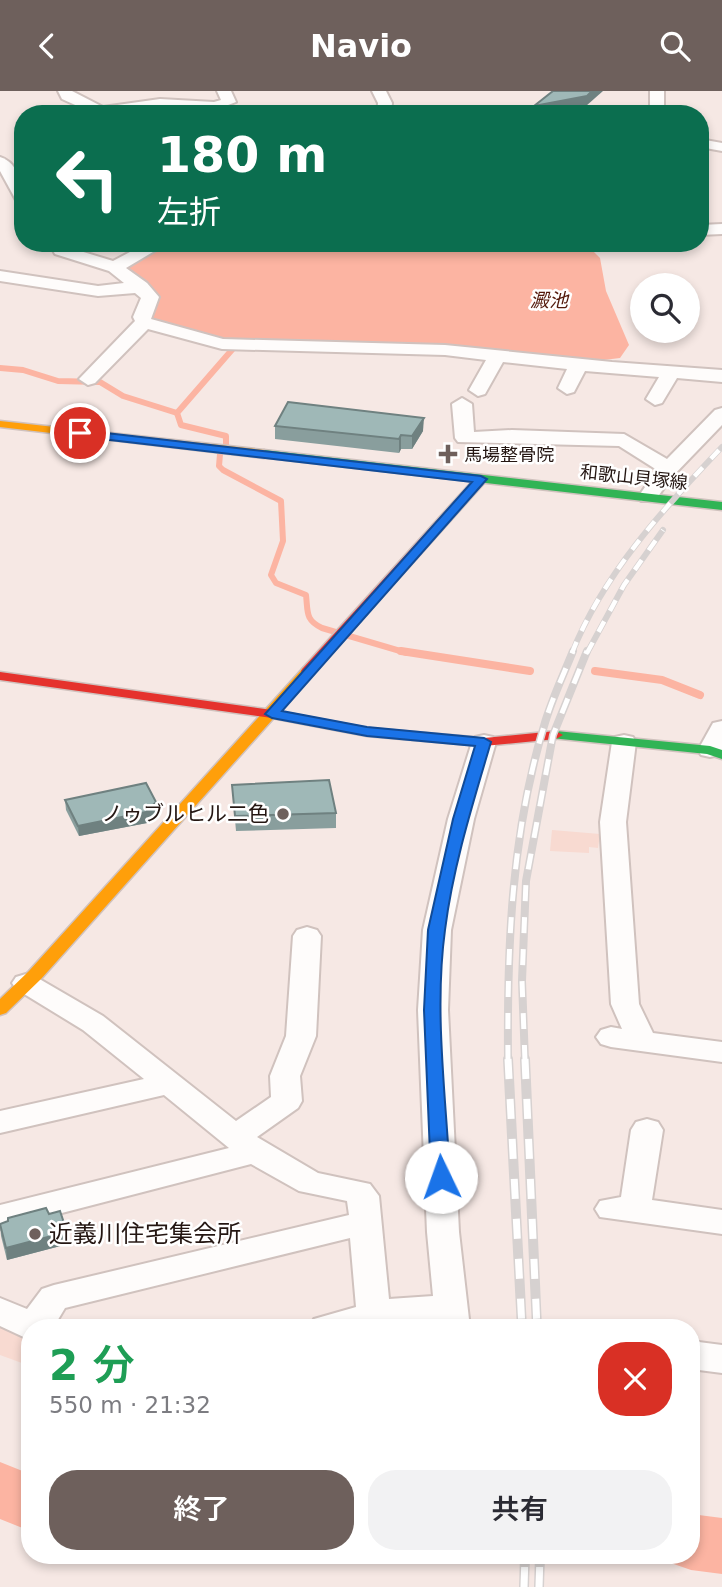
<!DOCTYPE html>
<html lang="ja">
<head>
<meta charset="utf-8">
<style>
  :root { --surface:#fff; --page:#f2f2f3; --text:#2b2b33; --muted:#7c7c81; --accent:#6e605c }
  body { margin:0; font-family:"DejaVu Sans","Noto Sans JP",sans-serif; background:var(--page); color:var(--text); height:100vh; display:flex; flex-direction:column; font-size:26px; white-space:nowrap }
  * { box-sizing:border-box; margin:0 }
  p { font-size:23px; color:var(--muted) }
  .icon { flex:none; width:38px; height:38px; fill:none; stroke:currentColor; stroke-width:2; stroke-linecap:round; stroke-linejoin:round }
  .map { position:relative; flex:1; overflow:hidden }
  .side { position:absolute; left:21px; top:1228px; width:679px; height:245px; display:flex; flex-direction:column; background:var(--surface); border-radius:28px; box-shadow:0 4px 10px #0003 }
  .side>* { flex:none }
  .banner { position:absolute; left:14px; top:14px; width:695px; height:147px; border-radius:28px; box-shadow:0 4px 10px #0003; background:#0b6e4f; color:#fff; overflow:hidden }
  .fabs { position:absolute; left:630px; top:182px; display:grid; gap:14px }
  .fabs a { display:grid; place-items:center; width:70px; height:70px; border-radius:50%; background:var(--surface); box-shadow:0 4px 10px #0003; font-size:35px }
  .pin { position:absolute; display:grid; place-items:center; width:60px; height:60px; color:#fff; margin:-30px; border:4px solid #fff; border-radius:50%; box-shadow:0 2px 7px #0007 }
  .me { position:absolute; width:77px; margin:-38px; rotate:357deg; stroke-linejoin:round; filter:drop-shadow(0 0 5px #0008) }
  .turn { display:flex; align-items:center; gap:24px; height:147px; padding:0 28px; font-size:32px }
  .turn .icon { width:91px; height:91px; stroke-width:2.5 }
  .turn b { display:block; font-size:49px; line-height:60px }
  .round { display:grid; place-items:center; flex:none; width:74px; height:74px; border-radius:28px; background:var(--page) }
  .head { display:flex; align-items:center; justify-content:space-between; height:119px; padding:0 28px }
  h1 { font-size:42px; font-weight:600; line-height:52px; color:#1e9e55 }
  .primary-button { display:flex; gap:14px; margin-top:auto; padding:14px 28px }
  .primary-button a { flex:1; height:80px; border-radius:28px; background:var(--accent); color:#fff; font-size:28px; font-weight:600; line-height:80px; text-align:center }
  .primary-button a+a { background:var(--page); color:var(--text) }
  header { display:flex; justify-content:space-between; align-items:center; height:91px; padding:0 28px; background:var(--accent); color:#fff; font-size:32px; font-weight:600 }
  .map>svg:first-child { display:block }
  .green { fill:#f8dad1 }
  .water { fill:#fcb4a2 }
  .lines { fill:none; stroke-linecap:round; stroke-linejoin:round }
  .stream-far1 { stroke:#fcb4a2; stroke-width:6 }
  .stream { stroke:#fcb4a2; stroke-width:8 }
  .river { fill:#fcb4a2; fill-rule:evenodd }
  .street-casing { stroke:#d0c2be; stroke-width:4 }
  .fast-casing { stroke:#d0c2be; stroke-width:3 }
  .slow-casing { stroke:#d0c2be; stroke-width:3 }
  .jam-casing { stroke:#d0c2be; stroke-width:3 }
  .street { fill:#fefcfb; fill-rule:evenodd }
  .fast { fill:#30b455; fill-rule:evenodd }
  .slow { fill:#ff9f0a; fill-rule:evenodd }
  .jam { fill:#e5322d; fill-rule:evenodd }
  .rail-far2-casing { stroke:#d6d1d0; stroke-width:6 }
  .rail-far1-casing { stroke:#d6d1d0; stroke-width:8 }
  .rail-casing { stroke:#d6d1d0; stroke-width:10 }
  .rail-far2 { stroke:#fff; stroke-width:4.5; stroke-dasharray:12; stroke-linecap:butt }
  .rail-far1 { stroke:#fff; stroke-width:5; stroke-dasharray:16; stroke-linecap:butt }
  .rail { stroke:#fff; stroke-width:7; stroke-dasharray:20; stroke-linecap:butt }
  .wall { fill:#899e9d }
  .shaded-wall { fill:#6f8180 }
  .building { fill:#9fb8b7; stroke:#6f8180; stroke-width:2 }
  .route { fill:#1a73e8; stroke:#114b97; stroke-width:2 }
  .poi-dot { fill:#6e605c; stroke:#fff; stroke-width:2.5 }
  .labels { text-anchor:middle; dominant-baseline:central; stroke-width:5; stroke-linejoin:round; paint-order:stroke }
  .far-poi-label { font-size:18px; fill:#241612; stroke:#fff; text-anchor:start }
  .far-street-label { font-size:18px; fill:#241612; stroke:#fff }
  .far-water-label { font-size:19px; font-style:italic; fill:#54190b; stroke:#fff }
  .poi-label { font-size:21px; fill:#241612; stroke:#fff; text-anchor:end }
  .near-poi-label { font-size:24px; fill:#241612; stroke:#fff; text-anchor:start }
</style>
</head>
<body>
<header><svg class="icon" aria-label="back" viewBox="0 0 24 24"><path d="M15 5l-7 7 7 7"/></svg>Navio<svg class="icon" aria-label="search" viewBox="0 0 24 24"><circle cx="10" cy="10" r="6"/><path d="M15 15l6 6"/></svg></header>
<div class="map">
<svg width="722" height="1496" viewBox="0 0 722 1496">
  <rect width="100%" height="100%" fill="#f6e8e4"/>
  <g class="green">
    <polygon points="552,739 600,743 598,757 589,756 589,762 550,760"/>
    <polygon points="0,1225 30,1241 30,1275 0,1264"/>
  </g>
  <polygon class="water" points="171,152 587,154 600,167 606,200 629,254 620,267 587,271 454,256 365,252 290,250 237,253 147,228 155,214 127,179 130,171"/>
  <g class="lines">
    <g class="stream-far1">
      <polyline points="0,277 23,279 58,290 100,291 123,305 177,322"/>
      <polyline points="226,354 226,345 181,334 177,322 237,253"/>
      <path d="M220 363 219 375 223 379 281 410 283 450 271 484 276 492 306 504C308 521 305 529 322 537L407 562"/>
    </g>
    <g class="stream">
      <polyline points="401,560 530,580"/>
      <polyline points="595,580 662,589 700,604"/>
    </g>
    <g class="river">
      <polygon points="0,1371 30,1383 30,1440 0,1428"/>
      <polygon points="691,1423 722,1427 722,1483 691,1479 668,1471 665,1465 691,1465"/>
    </g>
    <defs>
      <g id="street">
        <polygon points="58,0 72,0 103,16 160,8 214,11 221,9 217,0 231,0 236,11 215,19 160,16 95,23 62,8"/>
        <polygon points="372,0 386,0 392,12 391,23 377,23 378,12"/>
        <polygon points="650,0 664,0 664,16 670,23 655,23 650,17"/>
        <polygon points="700,48 722,52 722,60 700,56"/>
        <path d="M0 66C19 72 23 95 23 113L17 111 0 80Z"/>
        <polygon points="722,133 722,143 700,144 700,134"/>
        <polygon points="49,152 65,152 67,156 113,170 147,152 168,152 126,177 147,192 159,206 151,228 223,248 445,254 612,271 722,279 722,291 677,287 662,312 655,314 646,308 659,286 585,280 574,301 567,303 558,297 567,278 503,271 485,303 478,305 469,299 486,269 445,264 222,258 148,238 95,292 88,294 79,288 135,230 133,226 141,207 135,202 98,205 0,190 0,180 98,195 124,192 109,180 55,163"/>
        <polygon points="462,307 472,313 474,341 512,339 624,343 667,368 715,319 722,317 722,334 670,388 655,410 641,410 638,406 657,379 619,355 458,351 455,347 452,313"/>
        <polygon points="722,630 722,660 719,664 710,666 701,664 698,659 713,632"/>
        <polygon points="484,644 493,646 496,651 474,728 451,839 448,919 459,1141 470,1237 436,1237 435,1231 377,1237 309,1237 314,1228 356,1216 350,1147 65,1217 53,1237 30,1237 30,1249 0,1235 0,1207 27,1218 42,1198 54,1194 349,1124 347,1110 299,1100 251,1073 0,1138 0,1114 229,1057 164,1004 0,1042 0,1020 144,988 83,939 16,898 12,892 16,886 26,883 36,886 103,925 236,1030 271,1006 270,985 286,945 293,845 297,839 307,836 317,839 321,845 316,945 300,985 302,1010 298,1017 257,1046 318,1082 370,1093 379,1105 389,1208 433,1205 427,1141 418,919 423,839 448,728 472,651 475,646"/>
        <polygon points="624,644 633,646 636,651 626,731 639,913 653,942 722,951 722,971 611,956 601,953 596,946 601,939 611,936 622,938 611,913 600,731 612,651 615,646"/>
        <polygon points="647,1028 658,1031 663,1039 652,1109 722,1119 722,1143 600,1126 595,1118 600,1110 621,1106 631,1039 636,1031"/>
        <polygon points="691,1250 722,1254 722,1282 691,1278"/>
      </g>
      <g id="fast">
        <polygon points="264,359 722,411 722,419 260,366 258,363"/>
        <polygon points="556,640 710,655 722,659 722,668 707,663 551,647 549,644"/>
      </g>
      <g id="slow">
        <polygon points="0,330 264,359 270,363 264,367 0,336"/>
        <polygon points="308,576 313,577 315,580 313,583 41,888 6,922 0,924 0,908 29,880 303,577"/>
      </g>
      <g id="jam">
        <polygon points="481,384 487,388 485,391 313,583 303,583 301,580 303,577 477,385"/>
        <polygon points="0,581 272,619 367,637 484,647 556,640 563,644 556,648 484,655 367,645 272,627 0,589"/>
      </g>
    </defs>
    <use href="#street" class="street-casing"/>
    <use href="#fast" class="fast-casing"/>
    <use href="#slow" class="slow-casing"/>
    <use href="#jam" class="jam-casing"/>
    <use href="#street" class="street"/>
    <use href="#fast" class="fast"/>
    <use href="#slow" class="slow"/>
    <use href="#jam" class="jam"/>
    <defs>
      <g id="rail-far2">
        <path d="M572 562C603 483 665 416 722 356"/>
        <polyline points="587,562 624,494 663,439"/>
      </g>
      <g id="rail-far1">
        <path d="M508 970C507 857 511 744 544 635 551 610 563 585 573 560"/>
        <polyline points="525,970 522,890 526,790 553,644 587,560"/>
      </g>
      <g id="rail">
        <polyline points="508,968 522,1237"/>
        <polyline points="525,968 537,1237"/>
        <polyline points="524,1496 525,1465"/>
        <polyline points="539,1496 540,1465"/>
      </g>
    </defs>
    <use href="#rail-far2" class="rail-far2-casing"/>
    <use href="#rail-far1" class="rail-far1-casing"/>
    <use href="#rail" class="rail-casing"/>
    <use href="#rail-far2" class="rail-far2"/>
    <use href="#rail-far1" class="rail-far1"/>
    <use href="#rail" class="rail"/>
  </g>
  <g class="wall">
    <polygon points="275,335 423,340 412,358 401,358 399,362 275,348"/>
    <polygon points="232,694 336,722 336,737 236,740"/>
    <polygon points="65,709 156,711 156,721 147,732 79,745 66,719"/>
    <polygon points="49,1123 68,1153 7,1169 1,1145 0,1133"/>
  </g>
  <g class="shaded-wall">
    <polygon points="592,0 603,0 586,15 549,23 534,23 534,15"/>
    <polygon points="424,327 423,340 412,358 412,345"/>
    <polygon points="401,344 401,358 399,362 399,348"/>
    <polygon points="156,711 156,721 147,732 79,745 78,735"/>
    <polygon points="67,1141 68,1153 7,1169 6,1157"/>
  </g>
  <g class="building">
    <polygon points="553,0 592,0 587,5 534,15"/>
    <polygon points="288,311 424,327 412,345 401,344 399,348 275,335"/>
    <polygon points="329,689 336,722 235,725 232,694"/>
    <polygon points="146,692 156,711 146,721 78,735 65,709"/>
    <polygon points="46,1117 49,1123 60,1120 67,1141 6,1157 0,1133 8,1130 8,1127"/>
  </g>
  <path class="route" d="M80 339 481 385 487 388 282 620 367 636 484 647 491 651C473 712 453 775 445 839 434 920 446 1005 450 1086L448 1091H434L431 1086 424 919 428 839 453 728 475 655 367 645 272 627 265 623 472 391 76 345 74 342Z"/>
  <g class="poi-dot">
    <path d="M444.5 352.5h7v7h7v7h-7v7h-7v-7h-7v-7h7z"/>
    <circle cx="283" cy="723" r="7"/>
    <circle cx="35" cy="1143" r="7"/>
  </g>
  <g class="labels">
    <g class="far-poi-label">
      <text x="464" y="363">馬場整骨院</text>
    </g>
    <g class="far-street-label">
      <text transform="translate(634 386) rotate(6)">和歌山貝塚線</text>
    </g>
    <g class="far-water-label">
      <text x="549" y="209">澱池</text>
    </g>
    <g class="poi-label">
      <text x="269" y="723">ノゥブルヒル二色</text>
    </g>
    <g class="near-poi-label">
      <text x="49" y="1143">近義川住宅集会所</text>
    </g>
  </g>
</svg>
<div class="fabs">
<a><svg class="icon" aria-label="search" viewBox="0 0 24 24"><circle cx="10" cy="10" r="6"/><path d="M15 15l6 6"/></svg></a>
</div>
<div class="pin" style="left:80px;top:342px;background:#d93025"><svg class="icon" aria-label="arrive" viewBox="0 0 24 24"><path d="M6 21V4h12l-3 4 3 4H6"/></svg></div>
<svg class="me" style="left:441px;top:1086px" viewBox="-20 -20 40 40"><circle r="19" fill="#fff"/><path d="M0-13L10 11 0 6-10 11z" fill="#1a73e8"/></svg>
<div class="banner">
<div class="turn"><svg class="icon" aria-label="left" viewBox="0 0 24 24"><path d="M17 20v-9H6M10 6l-5 5 5 5"/></svg><div><b>180 m</b>左折</div></div>
</div>
<section class="side">
<div class="head"><div><h1>2 分</h1><p>550 m · 21:32</p></div><a class="round" style="background:#d93025;color:#fff"><svg class="icon" aria-label="close" viewBox="0 0 24 24"><path d="M6 6l12 12M18 6L6 18"/></svg></a></div>
<div class="primary-button"><a>終了</a><a>共有</a></div>
</section>
</div>
</body>
</html>
